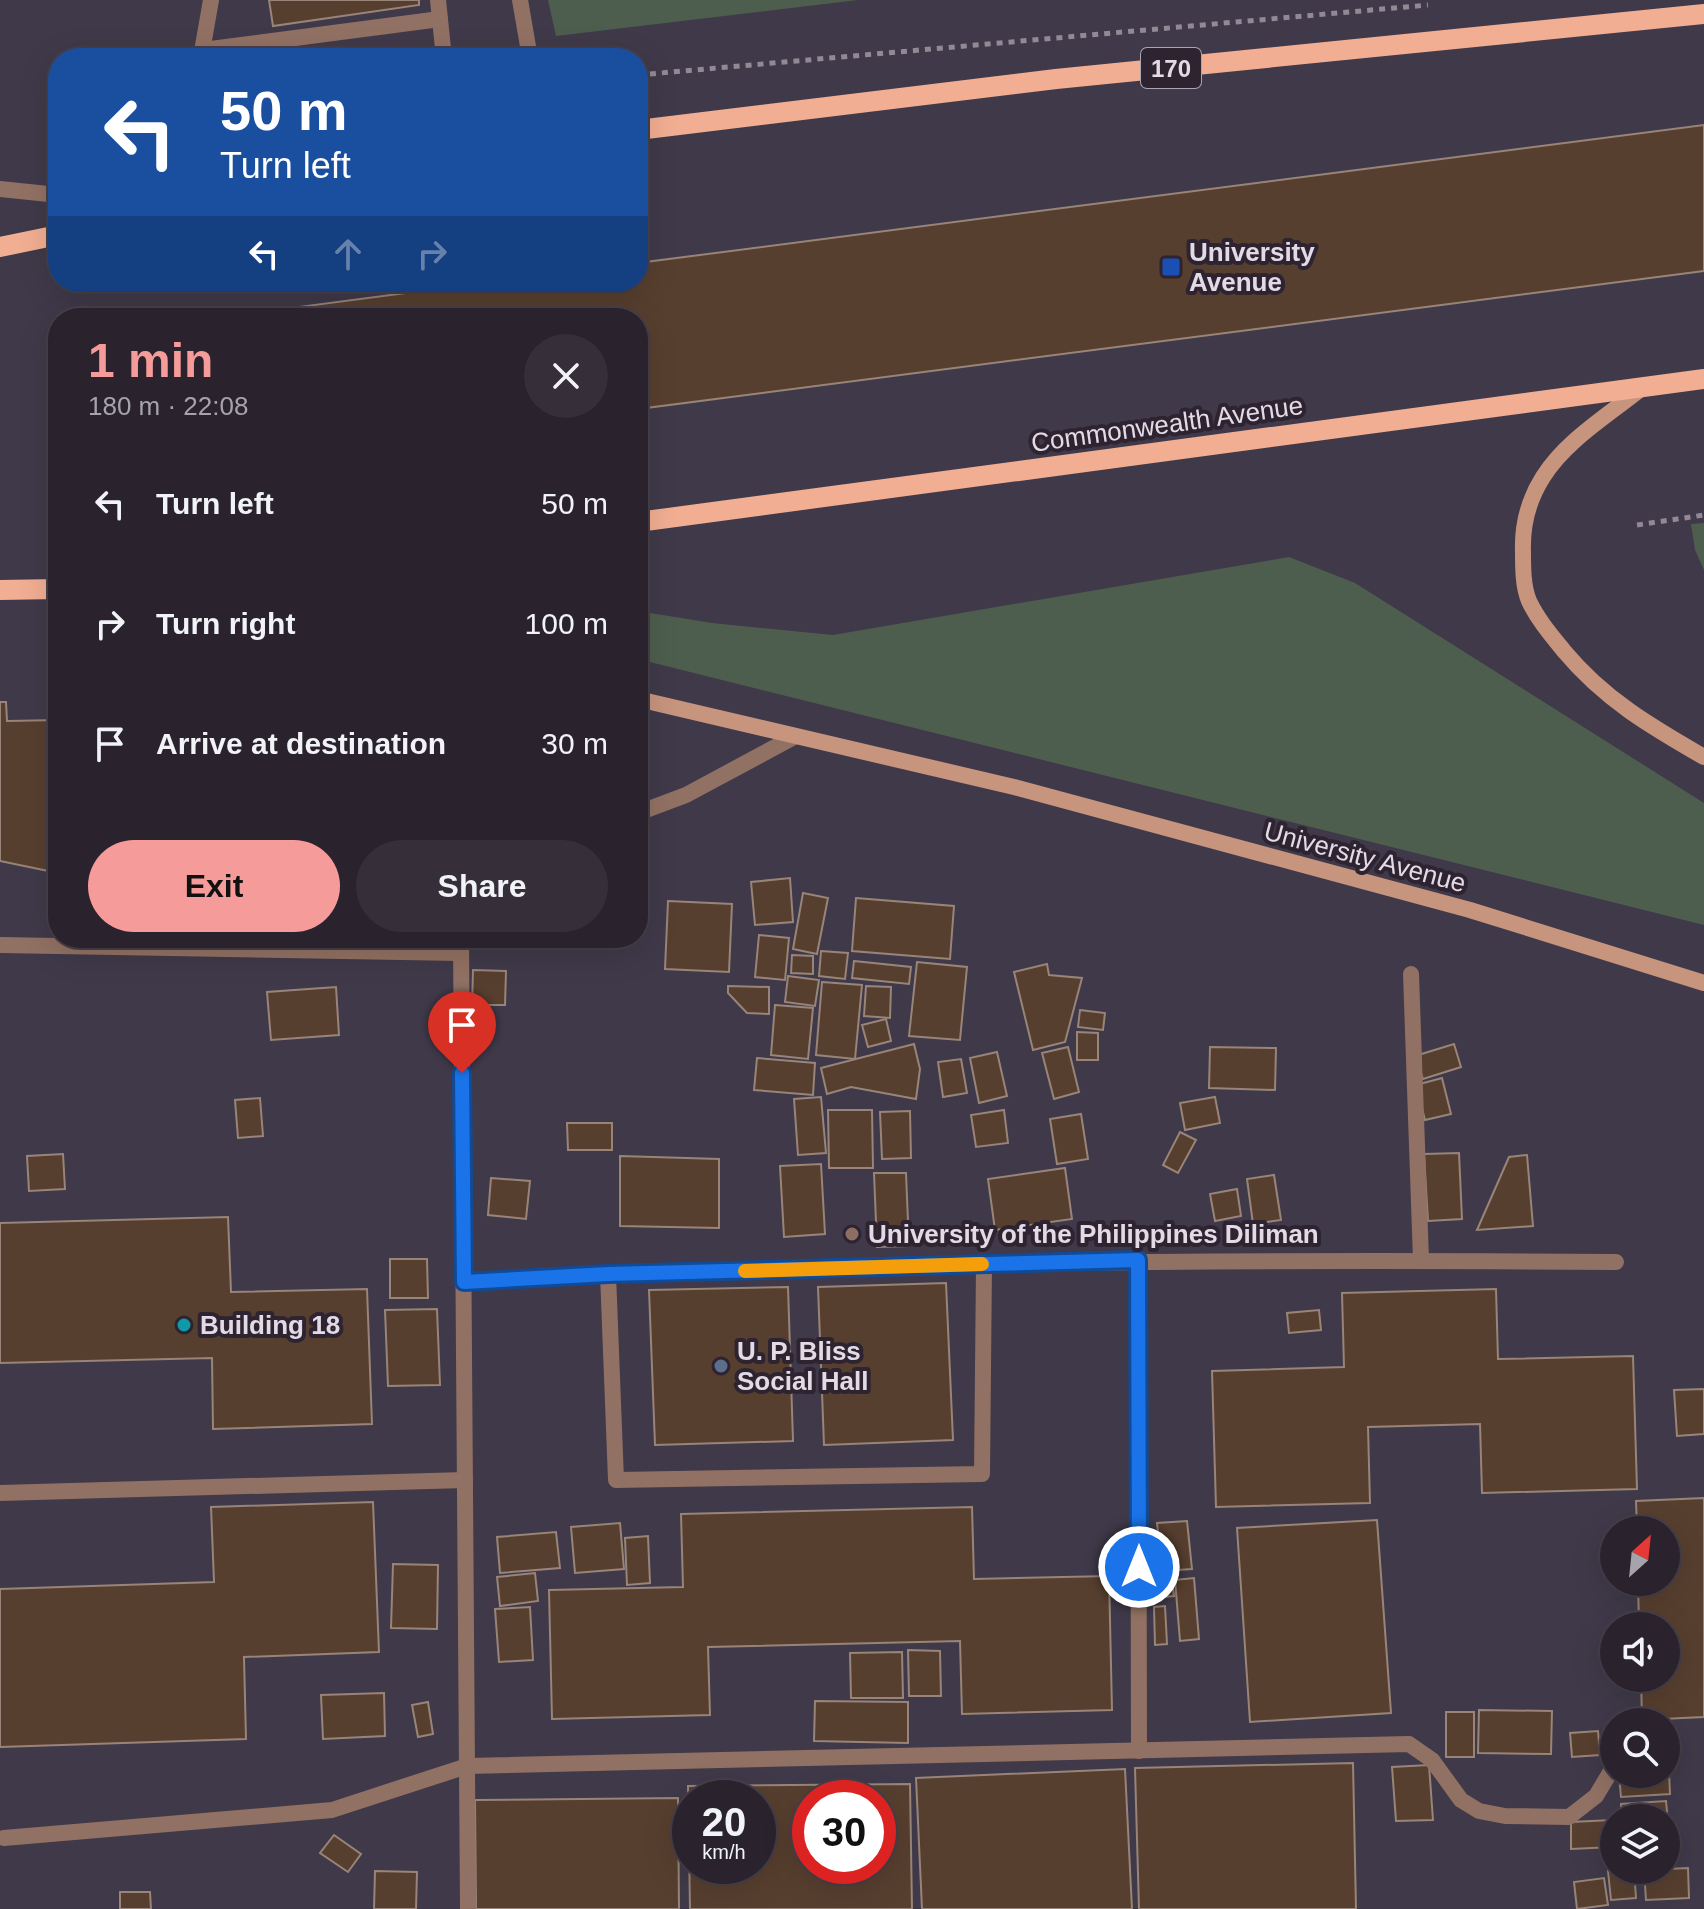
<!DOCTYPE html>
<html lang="en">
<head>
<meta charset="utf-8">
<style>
  :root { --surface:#2a222d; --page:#362f39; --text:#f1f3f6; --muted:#a5a4aa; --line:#463f49; --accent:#f59b99 }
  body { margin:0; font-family:Helvetica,sans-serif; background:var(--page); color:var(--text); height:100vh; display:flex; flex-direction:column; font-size:30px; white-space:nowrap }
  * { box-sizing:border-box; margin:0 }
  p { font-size:26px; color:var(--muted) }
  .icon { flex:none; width:44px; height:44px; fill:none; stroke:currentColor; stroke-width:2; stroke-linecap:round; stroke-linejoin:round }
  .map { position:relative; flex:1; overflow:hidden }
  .drawer { position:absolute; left:48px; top:308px; width:600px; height:640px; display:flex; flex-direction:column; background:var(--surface); border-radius:32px; box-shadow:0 8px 32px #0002,0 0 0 2px var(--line) }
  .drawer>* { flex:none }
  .banner { position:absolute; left:48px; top:48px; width:600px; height:244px; border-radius:32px; box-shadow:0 8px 32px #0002,0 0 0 2px var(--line); background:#1a4fa0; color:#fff; overflow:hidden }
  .needle { width:52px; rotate:27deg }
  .tools { position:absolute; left:1600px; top:1516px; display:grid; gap:16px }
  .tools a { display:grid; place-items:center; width:80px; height:80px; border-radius:50%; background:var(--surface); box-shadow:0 8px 32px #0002,0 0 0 2px var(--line); font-size:40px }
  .speed { position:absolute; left:672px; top:1780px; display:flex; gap:16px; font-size:40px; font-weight:700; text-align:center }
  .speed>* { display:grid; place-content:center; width:104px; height:104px; border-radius:50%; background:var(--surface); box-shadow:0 8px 32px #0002,0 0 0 2px var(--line); line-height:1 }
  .speed small { font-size:20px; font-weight:400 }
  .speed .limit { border:12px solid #d22; background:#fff; color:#111 }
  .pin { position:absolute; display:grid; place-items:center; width:68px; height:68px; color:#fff; margin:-82px -34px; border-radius:50% 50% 50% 0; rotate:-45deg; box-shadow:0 0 8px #0007 }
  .pin .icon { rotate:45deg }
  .me { position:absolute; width:88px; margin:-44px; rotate:0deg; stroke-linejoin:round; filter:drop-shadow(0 0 6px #0008) }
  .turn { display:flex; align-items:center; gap:28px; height:168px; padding:0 40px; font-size:36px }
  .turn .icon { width:104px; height:104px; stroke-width:2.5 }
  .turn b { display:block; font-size:56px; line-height:68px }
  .lanes { display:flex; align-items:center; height:76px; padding:0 40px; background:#0003; justify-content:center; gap:40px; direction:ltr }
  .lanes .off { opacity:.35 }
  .round { display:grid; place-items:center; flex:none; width:84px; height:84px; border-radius:42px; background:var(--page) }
  .overview { display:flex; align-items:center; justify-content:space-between; height:136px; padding:0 40px }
  h1 { font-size:48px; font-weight:800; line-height:60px; color:var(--accent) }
  .cta { display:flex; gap:16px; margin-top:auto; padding:16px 40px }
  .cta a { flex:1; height:92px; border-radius:48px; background:var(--accent); color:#111; font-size:32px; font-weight:800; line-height:92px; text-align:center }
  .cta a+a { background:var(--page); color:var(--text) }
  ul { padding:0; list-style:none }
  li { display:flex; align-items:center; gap:24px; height:120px; padding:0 40px }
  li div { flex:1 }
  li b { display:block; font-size:30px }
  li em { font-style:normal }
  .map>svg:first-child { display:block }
  .education { fill:#3f3949; fill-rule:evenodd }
  .green { fill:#4e5e4e }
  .building { fill:#573f2f; stroke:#988478; stroke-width:2; fill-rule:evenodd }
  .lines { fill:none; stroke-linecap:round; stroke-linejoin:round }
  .path { stroke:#928995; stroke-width:5; stroke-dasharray:6 6; stroke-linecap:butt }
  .service { stroke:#917163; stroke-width:16 }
  .minor { stroke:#917163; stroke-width:16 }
  .secondary { stroke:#c7947e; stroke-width:16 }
  .primary { stroke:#f1ae92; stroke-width:20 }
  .route-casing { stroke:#114b97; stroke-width:20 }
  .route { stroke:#1a73e8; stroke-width:14 }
  .slow { stroke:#f59e0b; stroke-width:14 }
  .transit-dot { fill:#1a4fb4; stroke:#2e2331; stroke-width:3 }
  .education-dot { fill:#8d6e63; stroke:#2e2331; stroke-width:3 }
  .culture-dot { fill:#0f9aa8; stroke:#2e2331; stroke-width:3 }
  .service-dot { fill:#5c6f8a; stroke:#2e2331; stroke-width:3 }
  .labels { text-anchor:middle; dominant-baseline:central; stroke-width:8; stroke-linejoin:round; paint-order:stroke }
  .shield { fill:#2e2331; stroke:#aca4af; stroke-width:2 }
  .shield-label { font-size:24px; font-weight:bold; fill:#e2dbe5 }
  .poi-label { font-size:26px; font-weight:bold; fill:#e2dbe5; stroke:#2e2331; text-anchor:start }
  .street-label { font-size:26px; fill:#e2dbe5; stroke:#2e2331 }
</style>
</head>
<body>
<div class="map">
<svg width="1704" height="1909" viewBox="0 0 1704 1909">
  <rect width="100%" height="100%" fill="#382d3c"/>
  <path class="education" d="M0 0H1704V1909H0ZM58 58H638V282H58ZM58 318H638V938H58ZM1614 1530H1666V1582H1614ZM1614 1626H1666V1678H1614ZM1614 1722H1666V1774H1614ZM690 1798H758V1866H690ZM810 1798H878V1866H810ZM1614 1818H1666V1870H1614Z"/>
  <g class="green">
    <polygon points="548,0 858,0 556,36"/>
    <polygon points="1704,523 1704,570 1695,550 1691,524"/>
    <polygon points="1289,557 1355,583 1704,803 1704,925 638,659 638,611 712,623 833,635"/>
  </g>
  <g class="building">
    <polygon points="269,0 419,0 419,5 273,26"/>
    <polygon points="1704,125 1704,271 638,409 638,318 292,318 291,308 490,282 638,282 638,263"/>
    <polygon points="0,702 6,702 7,721 58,720 58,873 0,861"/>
    <polygon points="790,878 793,922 755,925 751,882"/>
    <polygon points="803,893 828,898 817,954 793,949"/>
    <polygon points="856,898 954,906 950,959 852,951"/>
    <polygon points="668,901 732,904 729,972 665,969"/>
    <polygon points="759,935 789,938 785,980 755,977"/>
    <polygon points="821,951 848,953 845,979 819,976"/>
    <polygon points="792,955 813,956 813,974 791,973"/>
    <polygon points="854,961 911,967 909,984 852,978"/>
    <polygon points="917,962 967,967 960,1040 909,1036"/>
    <polygon points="1047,964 1049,975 1082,978 1065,1042 1033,1050 1014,972"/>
    <polygon points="473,970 506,971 505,1005 472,1005"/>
    <polygon points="788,976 819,980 815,1006 785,1002"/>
    <polygon points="822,982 862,985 855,1059 816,1055"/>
    <polygon points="728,986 769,987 769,1014 747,1013 728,993"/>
    <polygon points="866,986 891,987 890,1018 864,1016"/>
    <polygon points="336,987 339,1035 271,1040 267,992"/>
    <polygon points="775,1005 813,1008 808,1059 771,1055"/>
    <polygon points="1080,1010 1105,1013 1103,1030 1078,1027"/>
    <polygon points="886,1019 891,1041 868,1047 862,1025"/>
    <polygon points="1077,1032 1098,1033 1098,1060 1077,1060"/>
    <polygon points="914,1044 920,1069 916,1099 851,1087 827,1094 821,1068"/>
    <polygon points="1454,1044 1461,1067 1423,1079 1415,1056"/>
    <polygon points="1068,1047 1079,1092 1054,1099 1042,1053"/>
    <polygon points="1210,1047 1276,1048 1275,1090 1209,1088"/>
    <polygon points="997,1052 1007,1096 979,1103 970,1058"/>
    <polygon points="757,1058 815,1063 813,1095 754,1090"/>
    <polygon points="961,1059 967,1093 943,1097 938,1062"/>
    <polygon points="1442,1078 1451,1114 1425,1120 1416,1085"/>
    <polygon points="821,1097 826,1153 798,1155 794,1099"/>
    <polygon points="1215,1097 1220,1123 1185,1130 1180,1103"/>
    <polygon points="260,1098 263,1136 238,1138 235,1100"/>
    <polygon points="828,1110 872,1110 873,1168 829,1168"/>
    <polygon points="1004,1110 1008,1143 976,1147 971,1115"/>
    <polygon points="910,1111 911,1158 882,1159 880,1112"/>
    <polygon points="1081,1114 1088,1159 1057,1164 1050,1119"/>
    <polygon points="567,1123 612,1123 612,1150 568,1150"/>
    <polygon points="1180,1132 1196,1140 1178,1173 1163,1165"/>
    <polygon points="1459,1153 1462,1219 1428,1221 1424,1154"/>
    <polygon points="63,1154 65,1189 29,1191 27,1156"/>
    <polygon points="1527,1155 1533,1226 1477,1230 1509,1157"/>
    <polygon points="620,1156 719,1159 719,1228 620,1226"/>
    <polygon points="821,1164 825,1234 784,1237 780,1166"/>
    <polygon points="1065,1168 1072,1219 995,1230 988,1179"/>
    <polygon points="874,1173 906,1173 909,1246 877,1247"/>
    <polygon points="1274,1175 1281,1220 1253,1224 1247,1179"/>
    <polygon points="491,1178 530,1181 526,1219 488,1215"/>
    <polygon points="1237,1189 1241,1216 1215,1221 1210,1194"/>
    <polygon points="228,1217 231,1292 367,1289 372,1424 213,1429 212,1358 0,1363 0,1223"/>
    <polygon points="390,1259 427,1259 428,1298 390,1298"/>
    <polygon points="946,1283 953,1440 824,1445 818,1287"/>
    <polygon points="788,1287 793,1441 655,1445 649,1290"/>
    <polygon points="1496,1289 1498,1359 1633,1356 1637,1489 1482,1493 1480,1424 1368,1427 1370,1503 1216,1507 1212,1371 1344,1367 1342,1293"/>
    <polygon points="437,1309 440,1385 388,1386 385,1310"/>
    <polygon points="1319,1310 1321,1330 1289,1333 1287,1313"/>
    <polygon points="1704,1389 1704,1434 1677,1436 1674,1390"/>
    <polygon points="1704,1498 1704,1717 1642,1720 1641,1678 1666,1678 1666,1626 1639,1626 1638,1582 1666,1582 1666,1530 1637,1530 1636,1501"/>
    <polygon points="373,1502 379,1652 244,1657 246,1739 0,1747 0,1589 214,1582 211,1507"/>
    <polygon points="972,1507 974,1579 1109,1576 1112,1710 962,1714 960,1641 708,1647 710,1715 552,1719 549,1590 683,1587 681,1514"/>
    <polygon points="1377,1520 1391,1713 1250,1722 1237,1528"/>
    <polygon points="1187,1521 1192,1569 1162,1571 1157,1523"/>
    <polygon points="620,1523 624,1569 575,1573 571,1527"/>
    <polygon points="556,1532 560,1568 500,1573 497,1537"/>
    <polygon points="648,1536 650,1583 627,1585 625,1538"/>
    <polygon points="393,1564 438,1565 437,1629 391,1628"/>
    <polygon points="535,1573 538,1601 500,1606 497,1577"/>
    <polygon points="1171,1573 1174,1596 1154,1598 1151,1575"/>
    <polygon points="1194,1578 1199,1639 1180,1641 1175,1580"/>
    <polygon points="1165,1606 1167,1644 1155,1645 1154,1607"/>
    <polygon points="530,1607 533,1660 499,1662 495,1609"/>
    <polygon points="908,1650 940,1651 941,1696 909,1696"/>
    <polygon points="902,1652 903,1698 851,1698 850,1653"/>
    <polygon points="384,1693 385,1736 323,1739 321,1695"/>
    <polygon points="815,1701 908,1702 908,1743 814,1741"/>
    <polygon points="428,1702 433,1734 418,1737 412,1705"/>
    <polygon points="1479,1710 1552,1711 1551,1754 1478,1753"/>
    <rect x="1446" y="1712" width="28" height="45"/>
    <polygon points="1598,1731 1600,1755 1572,1757 1570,1733"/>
    <polygon points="1353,1763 1356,1909 1139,1909 1135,1768"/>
    <polygon points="1429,1765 1433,1820 1396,1821 1392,1767"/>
    <polygon points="1125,1769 1132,1909 922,1909 916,1778"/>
    <polygon points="1666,1772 1669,1772 1670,1794 1621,1797 1619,1775 1666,1774"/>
    <path d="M910 1784 912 1909H690L688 1786ZM690 1798H758V1866H690ZM810 1798H878V1866H810Z"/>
    <polygon points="678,1798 679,1909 476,1909 475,1800"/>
    <polygon points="1666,1801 1668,1822 1666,1818 1622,1818 1621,1804"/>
    <polygon points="1612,1820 1613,1847 1571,1849 1571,1822"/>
    <polygon points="334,1835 361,1854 348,1872 320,1853"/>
    <polygon points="1688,1868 1689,1898 1646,1900 1644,1870"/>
    <polygon points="1634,1870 1636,1898 1611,1900 1608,1871"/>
    <polygon points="375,1871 417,1872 416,1909 374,1909"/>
    <polygon points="1604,1878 1608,1905 1577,1909 1574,1882"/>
    <polygon points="120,1892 150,1892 151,1909 120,1909"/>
  </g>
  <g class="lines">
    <g class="path">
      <polyline points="638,75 1428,5"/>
      <polyline points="1637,525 1704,515"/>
    </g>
    <g class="service">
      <polyline points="438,0 444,58"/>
      <polyline points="203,50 440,19"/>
      <polyline points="201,57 211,0"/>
      <polyline points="0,189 58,195"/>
      <polyline points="1411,974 1421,1260"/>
      <polyline points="608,1274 616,1480 982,1474 984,1264"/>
    </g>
    <g class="minor">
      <polyline points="520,0 530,58"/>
      <polyline points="638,813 686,795 794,737"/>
      <polyline points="461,938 468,1909"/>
      <polyline points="0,945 460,953"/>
      <polyline points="1138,1260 1139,1751"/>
      <path d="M464 1282C848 1262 1232 1259 1616 1262"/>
      <polyline points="0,1493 465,1480"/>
      <polyline points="4,1838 332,1810 467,1766 1409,1744 1432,1760 1461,1800 1479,1811 1505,1816 1569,1817 1596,1796 1614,1766"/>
    </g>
    <g class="secondary">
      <path d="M1643 387C1610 414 1566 440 1543 477 1529 499 1522 526 1523 552 1523 568 1523 587 1529 601 1538 620 1551 635 1564 651 1604 699 1650 726 1704 757"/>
      <polyline points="638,699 1014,787 1470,910 1704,983"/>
    </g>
    <g class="primary">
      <polyline points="638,130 1056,79 1704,14"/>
      <polyline points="0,247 58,235"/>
      <polyline points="638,522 1704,379"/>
      <polyline points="0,590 58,589"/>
    </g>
  </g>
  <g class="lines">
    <defs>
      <polyline id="route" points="462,1073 464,1282 608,1274 1138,1260 1139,1567"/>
    </defs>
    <use href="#route" class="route-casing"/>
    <use href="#route" class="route"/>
    <polyline class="slow" points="745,1271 982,1264"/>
  </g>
  <rect class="transit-dot" x="1161" y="257" width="20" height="20" rx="4"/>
  <circle class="education-dot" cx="852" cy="1234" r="8"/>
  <circle class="culture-dot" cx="184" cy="1325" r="8"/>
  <circle class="service-dot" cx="721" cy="1366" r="8"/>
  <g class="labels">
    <rect class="shield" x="1141" y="48" width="60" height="40" rx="6"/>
    <g class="shield-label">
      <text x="1171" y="68">170</text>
    </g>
    <g class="poi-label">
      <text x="1189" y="252">University<tspan x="1189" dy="30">Avenue</tspan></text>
      <text x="868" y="1234">University of the Philippines Diliman</text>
      <text x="200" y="1325">Building 18</text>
      <text x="737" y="1351">U. P. Bliss<tspan x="737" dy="30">Social Hall</tspan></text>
    </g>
    <g class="street-label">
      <text transform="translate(1167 424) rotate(-8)">Commonwealth Avenue</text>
      <text transform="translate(1365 857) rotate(15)">University Avenue</text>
    </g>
  </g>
</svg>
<div class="tools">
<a><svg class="needle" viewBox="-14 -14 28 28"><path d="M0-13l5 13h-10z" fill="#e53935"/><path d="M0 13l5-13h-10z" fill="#a5a4aa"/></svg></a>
<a><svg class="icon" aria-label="sound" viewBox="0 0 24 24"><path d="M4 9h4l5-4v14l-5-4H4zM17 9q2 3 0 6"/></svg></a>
<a><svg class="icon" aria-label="search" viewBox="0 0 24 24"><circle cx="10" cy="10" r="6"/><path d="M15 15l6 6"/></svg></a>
<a><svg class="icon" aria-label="layers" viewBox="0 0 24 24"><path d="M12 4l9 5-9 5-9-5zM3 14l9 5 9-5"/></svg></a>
</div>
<div class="speed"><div>20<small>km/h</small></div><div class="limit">30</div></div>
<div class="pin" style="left:462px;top:1073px;background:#d93025"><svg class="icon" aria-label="arrive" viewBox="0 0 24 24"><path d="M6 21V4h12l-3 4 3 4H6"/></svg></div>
<svg class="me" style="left:1139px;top:1567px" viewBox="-20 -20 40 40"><circle r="17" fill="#1a73e8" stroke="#fff" stroke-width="3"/><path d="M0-11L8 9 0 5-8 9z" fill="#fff"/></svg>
<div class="banner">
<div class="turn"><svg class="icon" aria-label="left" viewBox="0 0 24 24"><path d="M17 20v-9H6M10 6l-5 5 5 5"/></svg><div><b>50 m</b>Turn left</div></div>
<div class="lanes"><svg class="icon" aria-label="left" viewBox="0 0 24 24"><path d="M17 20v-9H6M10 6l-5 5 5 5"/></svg><svg class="icon off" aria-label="ahead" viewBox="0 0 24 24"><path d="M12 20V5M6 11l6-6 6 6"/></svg><svg class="icon off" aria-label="right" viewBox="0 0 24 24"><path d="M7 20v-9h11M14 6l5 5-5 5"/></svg></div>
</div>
<section class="drawer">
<div class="overview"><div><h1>1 min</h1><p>180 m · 22:08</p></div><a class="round"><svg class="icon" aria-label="close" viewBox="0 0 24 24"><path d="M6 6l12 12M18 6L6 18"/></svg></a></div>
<ul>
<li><svg class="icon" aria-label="left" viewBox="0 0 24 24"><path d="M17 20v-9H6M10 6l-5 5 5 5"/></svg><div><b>Turn left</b></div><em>50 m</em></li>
<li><svg class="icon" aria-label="right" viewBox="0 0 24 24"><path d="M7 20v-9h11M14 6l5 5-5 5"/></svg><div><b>Turn right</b></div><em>100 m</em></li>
<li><svg class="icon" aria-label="arrive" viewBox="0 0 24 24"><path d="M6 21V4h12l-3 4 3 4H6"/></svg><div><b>Arrive at destination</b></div><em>30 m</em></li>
</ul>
<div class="cta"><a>Exit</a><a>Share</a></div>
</section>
</div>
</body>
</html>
